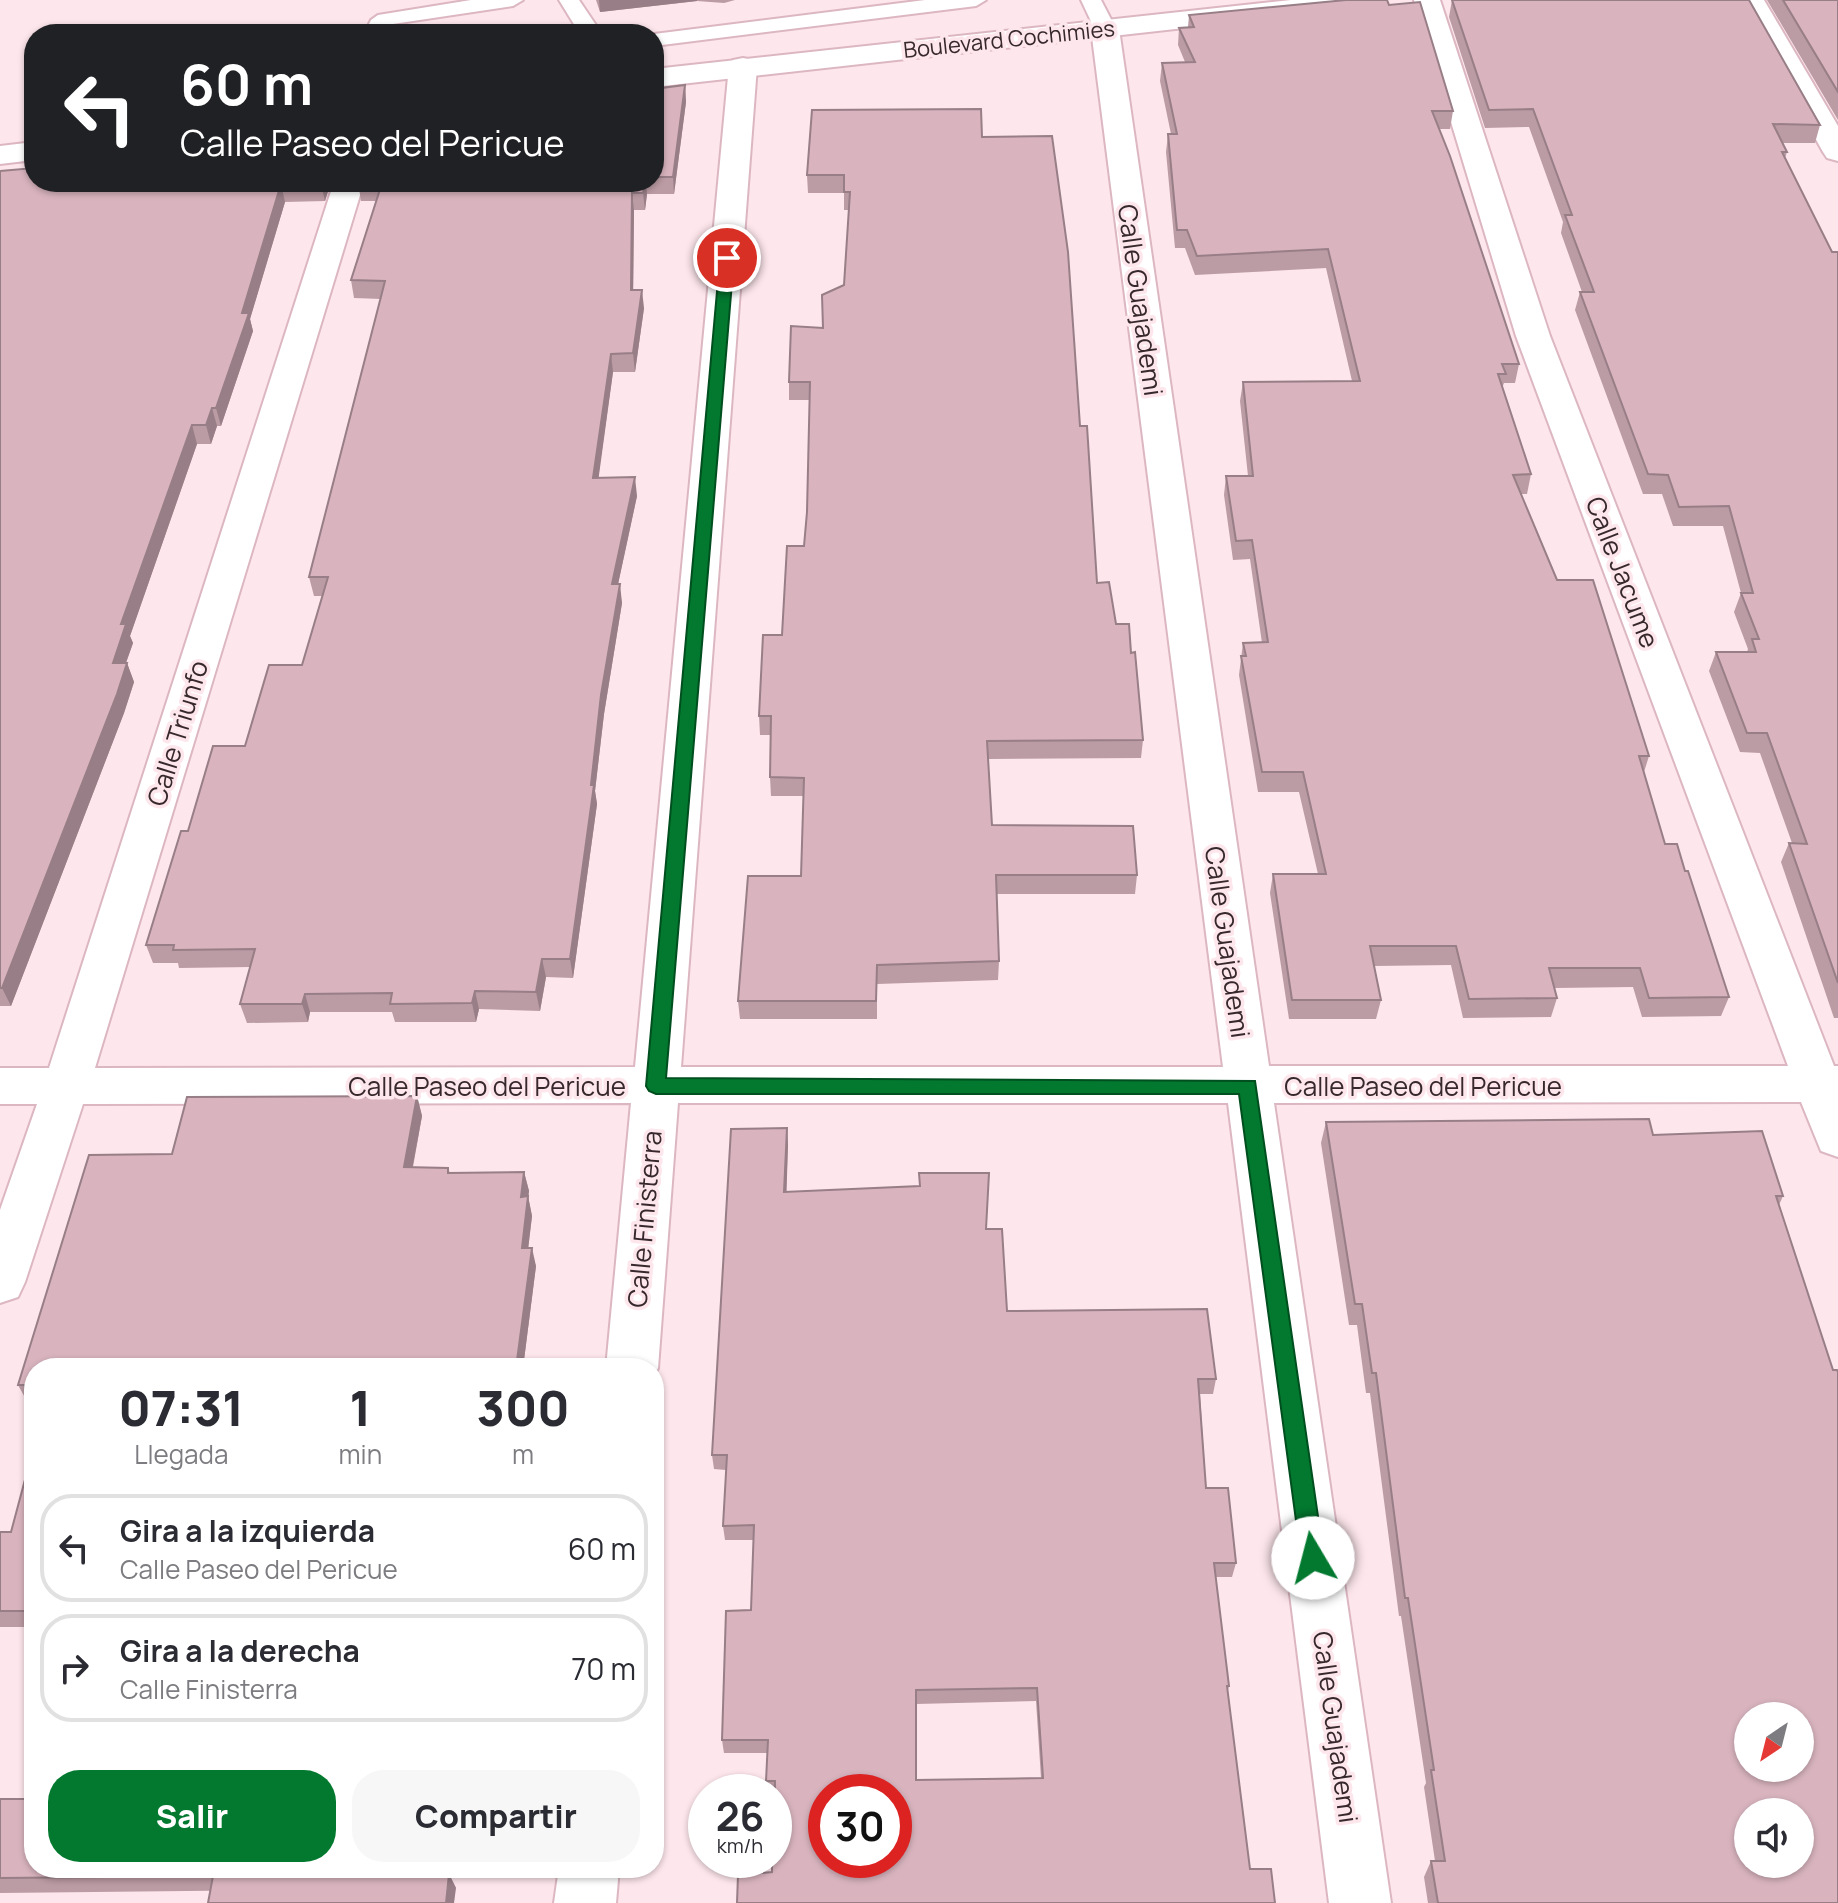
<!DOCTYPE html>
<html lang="es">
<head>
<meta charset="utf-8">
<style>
  :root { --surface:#fff; --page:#f7f7f7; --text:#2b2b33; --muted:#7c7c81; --line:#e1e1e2; --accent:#02792f }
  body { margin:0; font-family:Manrope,sans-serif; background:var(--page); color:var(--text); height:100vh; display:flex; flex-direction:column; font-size:30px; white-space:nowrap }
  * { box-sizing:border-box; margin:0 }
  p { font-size:26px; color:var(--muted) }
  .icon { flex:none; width:44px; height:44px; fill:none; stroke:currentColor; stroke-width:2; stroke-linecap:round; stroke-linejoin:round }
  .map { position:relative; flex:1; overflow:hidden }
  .details { position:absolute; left:24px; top:1358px; width:640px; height:520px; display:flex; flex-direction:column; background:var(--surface); border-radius:32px; box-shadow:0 2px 6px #0004 }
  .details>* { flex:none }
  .guide { position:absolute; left:24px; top:24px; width:640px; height:168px; border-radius:32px; box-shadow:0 2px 6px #0004; background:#202124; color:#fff; overflow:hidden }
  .needle { width:52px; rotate:215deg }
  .controls { position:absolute; left:1734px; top:1702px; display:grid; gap:16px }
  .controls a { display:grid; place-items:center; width:80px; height:80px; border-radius:50%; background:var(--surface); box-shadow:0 2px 6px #0004; font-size:40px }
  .speed { position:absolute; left:688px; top:1774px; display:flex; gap:16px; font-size:40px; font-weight:700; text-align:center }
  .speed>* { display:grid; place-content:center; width:104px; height:104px; border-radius:50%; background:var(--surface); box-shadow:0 2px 6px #0004; line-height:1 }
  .speed small { font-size:20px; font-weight:400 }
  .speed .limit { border:12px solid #d22; background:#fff; color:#111 }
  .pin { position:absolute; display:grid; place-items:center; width:68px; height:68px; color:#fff; margin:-34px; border:4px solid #fff; border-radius:50%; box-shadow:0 2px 8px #0007 }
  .me { position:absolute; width:88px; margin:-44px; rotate:352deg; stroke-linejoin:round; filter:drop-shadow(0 0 6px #0008) }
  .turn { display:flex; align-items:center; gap:28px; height:168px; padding:0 24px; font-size:36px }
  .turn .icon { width:104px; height:104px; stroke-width:2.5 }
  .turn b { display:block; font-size:56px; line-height:68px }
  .eta { display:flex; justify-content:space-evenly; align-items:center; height:136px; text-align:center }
  .eta b { font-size:48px; font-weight:800; line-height:56px }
  .cta { display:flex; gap:16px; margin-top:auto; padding:16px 24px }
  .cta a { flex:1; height:92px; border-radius:32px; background:var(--accent); color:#fff; font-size:32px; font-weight:800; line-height:92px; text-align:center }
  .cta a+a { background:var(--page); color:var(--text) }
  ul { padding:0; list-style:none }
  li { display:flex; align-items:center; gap:24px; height:108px; margin:0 16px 12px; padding:0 8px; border:4px solid var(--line); border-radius:32px }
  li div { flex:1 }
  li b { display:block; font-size:30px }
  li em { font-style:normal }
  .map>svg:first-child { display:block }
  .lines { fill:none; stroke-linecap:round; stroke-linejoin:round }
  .lane-casing { stroke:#dcb7c2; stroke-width:4 }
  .street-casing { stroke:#dcb7c2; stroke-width:4 }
  .secondary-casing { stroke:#dcb7c2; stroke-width:4 }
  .lane { fill:#fff; fill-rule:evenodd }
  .street { fill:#fff; fill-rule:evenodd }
  .secondary { fill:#fff; fill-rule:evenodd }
  .wall { fill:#bb9ba4; fill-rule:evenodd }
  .shaded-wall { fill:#987e86 }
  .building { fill:#d9b4bf; stroke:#987e86; stroke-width:2; fill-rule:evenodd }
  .route { fill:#02792f; stroke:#014f1f; stroke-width:2 }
  .labels { text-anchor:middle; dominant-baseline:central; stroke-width:7; stroke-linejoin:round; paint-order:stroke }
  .far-street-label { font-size:22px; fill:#36282c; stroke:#fde6ec }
  .street-label { font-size:26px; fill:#36282c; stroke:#fde6ec }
</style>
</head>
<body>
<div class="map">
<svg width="1838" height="1903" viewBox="0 0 1838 1903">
  <rect width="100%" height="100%" fill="#fde6ec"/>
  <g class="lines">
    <defs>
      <g id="lane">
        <polygon points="471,0 523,0 513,6 393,24 387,28 386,34 364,34 371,20 378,15"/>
        <polygon points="559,0 579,0 602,34 580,34"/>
        <polygon points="925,0 986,0 976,6 654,46 654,34"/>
        <polygon points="1081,0 1101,0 1116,29 1113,34 1097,34"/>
      </g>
      <g id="street">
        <polygon points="1414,0 1440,0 1550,336 1834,1066 1838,1066 1838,1157 1821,1151 1801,1102 1274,1103 1391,1903 1329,1903 1228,1103 678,1103 658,1368 654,1376 654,1368 606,1368 631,1103 83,1104 25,1282 18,1297 0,1303 0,1210 37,1104 0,1104 0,1068 49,1068 334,182 364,182 95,1068 635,1067 729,66 733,60 743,58 753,60 757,66 681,1067 1223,1067 1091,29 1095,23 1105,21 1115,23 1119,29 1269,1066 1788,1066 1516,336"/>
        <polygon points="1738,0 1764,0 1838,126 1838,161 1827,158 1823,152"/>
        <polygon points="559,1868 619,1868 616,1903 554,1903"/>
      </g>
      <g id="secondary">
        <polygon points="1291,0 1378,0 1375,6 1365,8 654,87 654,69"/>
        <polygon points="34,142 34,160 0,164 0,146"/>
      </g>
    </defs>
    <use href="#lane" class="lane-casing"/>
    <use href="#street" class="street-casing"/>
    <use href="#secondary" class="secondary-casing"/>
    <use href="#lane" class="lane"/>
    <use href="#street" class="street"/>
    <use href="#secondary" class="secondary"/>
  </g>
  <g class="wall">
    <polygon points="596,0 735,0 724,3 697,1 600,12"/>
    <polygon points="1452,0 1820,125 1815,143 1782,143 1787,152 1785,158 1832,252 1838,252 1838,1018 1834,1018 1781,862 1789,843 1792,843 1760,753 1740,752 1709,671 1716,652 1747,652 1748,649 1734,612 1741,593 1723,526 1673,526 1662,494 1643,494 1575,310 1580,292 1582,292 1561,233 1563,222 1529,127 1485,128 1449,17"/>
    <polygon points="1767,0 1838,0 1838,120"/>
    <polygon points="1389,5 1453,111 1450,129 1439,129 1519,364 1515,383 1504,383 1502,388 1531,474 1527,494 1521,494 1557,580 1649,756 1644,772 1665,844 1685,871 1729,997 1721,1016 1642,1017 1633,987 1554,988 1557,998 1551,1017 1463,1018 1451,965 1374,966 1381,1000 1376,1019 1289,1019 1270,893 1273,874 1318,874 1299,792 1258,792 1239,675 1243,643 1262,643 1250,559 1233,560 1224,495 1226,476 1248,476 1240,401 1243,382 1352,381 1326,268 1195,275 1185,248 1175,248 1166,152 1168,134 1171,134 1160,81 1162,63 1185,62 1178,45 1179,28 1188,27 1189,15"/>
    <polygon points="685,85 686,102 674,194 647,194 645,210 634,210 633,290 644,308 635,372 613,372 598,478 637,496 618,584 622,603 604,714 595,791 597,804 573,978 546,977 540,1011 479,1009 476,1022 395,1022 392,1012 310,1012 308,1022 247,1023 240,1004 250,967 179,968 178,963 153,963 146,945 188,831 245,746 302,665 322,596 314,596 309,577 381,299 354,298 351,280 376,201 361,201 358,182 654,182 654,89"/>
    <polygon points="982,137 1080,426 1097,583 1116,624 1131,653 1143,740 1141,758 988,759 992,825 1137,875 1135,894 997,894 999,961 998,980 877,984 877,1019 740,1019 738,1001 801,876 804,796 771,796 770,777 771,735 760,735 759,716 782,635 804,546 807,512 810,400 789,400 789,382 823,328 844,285 849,210 844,210 844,193 808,193 807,175"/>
    <polygon points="0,171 34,182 331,182 325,201 285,202 250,319 253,331 221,426 217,426 211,444 197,444 130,636 133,643 126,663 127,663 134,682 124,713 11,1006 0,1006"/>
    <polygon points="417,1096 422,1116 413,1167 448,1168 450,1173 524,1172 529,1191 528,1196 532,1216 528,1248 536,1266 523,1368 34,1368 34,1403 28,1403 18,1385 172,1154"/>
    <polygon points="1326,1122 1653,1135 1783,1196 1779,1205 1838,1903 1428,1903 1424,1877 1431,1861 1435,1861 1424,1787 1426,1783 1401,1616 1399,1616 1370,1393 1366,1393 1357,1325 1349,1325 1321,1143"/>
    <path d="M787 1128 788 1145 786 1192 986 1229 1007 1311 1216 1379 1213 1394H1200L1206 1488 1236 1563 1232 1577H1215L1229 1686 1227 1693 1250 1869 772 1872 775 1794 774 1792H768L766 1781 768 1753H724L722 1740 751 1610 754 1540H725L723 1526 726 1470 714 1469 712 1455ZM1036 1701 1041 1778 916 1780V1704Z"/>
    <polygon points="34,1446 34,1627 0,1627 0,1532 11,1532"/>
    <polygon points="0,1799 408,1874 449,1874 456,1888 0,1893"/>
  </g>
  <g class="shaded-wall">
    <polygon points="599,0 697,0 697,1 600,12"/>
    <polygon points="685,85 686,102 674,194 673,177"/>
    <polygon points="321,182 331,182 325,201 321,184"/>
    <polygon points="645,182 646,182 647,194 645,210 643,193"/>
    <polygon points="281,184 285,202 250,319 253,331 221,426 216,408 242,313"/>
    <polygon points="632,193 634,210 633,308 631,290"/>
    <polygon points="642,290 644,308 635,372 633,353"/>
    <polygon points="611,354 613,372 596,497 593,478"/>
    <polygon points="212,408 217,426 211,444 206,425"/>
    <polygon points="192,425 197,444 130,636 133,643 119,682 113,663 121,624"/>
    <polygon points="635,477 637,496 614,603 612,584"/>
    <polygon points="620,584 622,603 604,714 595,791 597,804 573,978 570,959 601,695"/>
    <polygon points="127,663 134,682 124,713 11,1006 2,988"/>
    <polygon points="542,959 546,977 540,1011 536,992"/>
    <polygon points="475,991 479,1009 476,1022 472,1003"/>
    <polygon points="305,994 310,1012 308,1022 302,1004"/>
    <polygon points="417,1096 422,1116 409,1186 404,1167"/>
    <polygon points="787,1128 788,1145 786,1208 784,1192"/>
    <polygon points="524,1172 529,1191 526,1216 521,1197"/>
    <polygon points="528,1196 532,1216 526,1267 522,1248"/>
    <polygon points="532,1248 536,1266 523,1368 516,1368"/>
    <polygon points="400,1868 409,1868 406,1888 399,1874"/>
    <polygon points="449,1874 456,1888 454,1903 446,1903"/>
  </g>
  <g class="building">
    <polygon points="1346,0 1387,0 1389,5 1420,2 1453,111 1432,111 1450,156 1519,364 1502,364 1506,374 1498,374 1531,474 1513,475 1557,580 1593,580 1649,756 1639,756 1665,844 1677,844 1685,871 1688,871 1729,997 1649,998 1640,968 1549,968 1557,998 1469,999 1456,946 1370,946 1381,1000 1292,1000 1273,874 1326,874 1303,772 1262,772 1241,656 1246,656 1243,643 1268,642 1252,540 1236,541 1226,476 1253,476 1243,382 1360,381 1328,249 1197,256 1187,230 1177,230 1168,134 1177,134 1162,63 1195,62 1179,28 1194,27 1189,15"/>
    <polygon points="1452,0 1749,0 1820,125 1773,124 1787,152 1782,152 1832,252 1838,252 1838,983 1789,843 1807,844 1767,733 1747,733 1716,652 1756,652 1752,639 1759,639 1741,593 1753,593 1729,506 1679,507 1668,475 1648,474 1580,292 1594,292 1565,215 1572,215 1533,109 1489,110"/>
    <polygon points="1783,0 1838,0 1838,92"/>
    <polygon points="685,85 673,177 654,177 654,89"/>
    <polygon points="981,109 982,137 1052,136 1068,252 1080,426 1087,426 1097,583 1109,582 1116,624 1129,624 1131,653 1135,652 1143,740 987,741 992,825 1133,826 1137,875 996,875 999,961 877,965 876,1001 738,1001 748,876 801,876 804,778 770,777 771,716 759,716 763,635 782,635 787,546 804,546 807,512 810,382 789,382 791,326 823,328 822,295 844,285 850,192 844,192 844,175 807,175 812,110"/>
    <polygon points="34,168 34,182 321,182 321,184 281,184 242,313 249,313 216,408 212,408 206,425 192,425 121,624 126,624 113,663 127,663 117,694 2,988 0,988 0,171"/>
    <polygon points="358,182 645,182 643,193 632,193 631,290 642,290 633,353 611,354 593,478 635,477 612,584 620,584 601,695 591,785 594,785 570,959 542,959 536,992 475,991 472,1003 390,1004 392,993 305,994 302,1004 240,1004 255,949 173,950 174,945 146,945 181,831 188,831 213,746 245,746 269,665 302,665 328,577 309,577 385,281 351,280 382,183 358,183"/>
    <polygon points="417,1096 404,1167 448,1168 448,1173 524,1172 521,1197 528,1196 522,1248 532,1248 516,1368 34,1368 34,1385 18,1385 89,1155 172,1154 187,1097"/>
    <path d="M1649 1119 1653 1135 1762 1131 1783 1196H1776L1833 1370H1837L1838 1372V1903H1438L1431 1861H1445L1431 1770H1434L1408 1598H1405L1376 1373H1372L1362 1304H1355L1326 1122ZM1748 1716H1800V1768H1748ZM1748 1812H1800V1864H1748Z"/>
    <path d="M787 1128 784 1192 920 1186 919 1173H989L986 1229H1002L1007 1311 1207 1309 1216 1379H1198L1206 1488H1228L1236 1563H1214L1229 1686H1227L1250 1869H1271L1275 1903H737L738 1875 772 1872V1860H774L775 1781H766L768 1740H722L726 1611 751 1610 754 1525 723 1526 727 1455H712L731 1129ZM1037 1688 1043 1778 916 1780V1690ZM826 1792H894V1860H826Z"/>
    <polygon points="34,1446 34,1611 0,1611 0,1532 11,1532"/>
    <polygon points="0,1799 34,1799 34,1868 400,1868 399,1874 449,1874 446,1903 208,1903 213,1876 0,1878"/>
  </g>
  <polygon class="route" points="727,254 734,258 666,1078 1255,1081 1324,1558 1321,1565 1313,1568 1305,1565 1301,1558 1239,1094 656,1094 649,1091 646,1086 720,258"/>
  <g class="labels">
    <g class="far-street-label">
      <text transform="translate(1009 39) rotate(-6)">Boulevard Cochimies</text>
    </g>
    <g class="street-label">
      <text transform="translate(1141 300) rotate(82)">Calle Guajademi</text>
      <text transform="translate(1623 572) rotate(69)">Calle Jacume</text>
      <text transform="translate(177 733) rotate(-73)">Calle Triunfo</text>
      <text transform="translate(1228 942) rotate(82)">Calle Guajademi</text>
      <text x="487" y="1086">Calle Paseo del Pericue</text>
      <text x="1423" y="1086">Calle Paseo del Pericue</text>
      <text transform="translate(644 1219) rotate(-85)">Calle Finisterra</text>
      <text transform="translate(1336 1727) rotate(82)">Calle Guajademi</text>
    </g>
  </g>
</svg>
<div class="controls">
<a><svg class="needle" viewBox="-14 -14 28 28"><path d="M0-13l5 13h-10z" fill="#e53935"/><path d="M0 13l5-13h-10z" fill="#7c7c81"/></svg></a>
<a><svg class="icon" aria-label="sound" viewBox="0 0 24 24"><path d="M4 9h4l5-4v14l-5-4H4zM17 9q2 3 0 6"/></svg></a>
</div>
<div class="speed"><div>26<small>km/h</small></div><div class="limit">30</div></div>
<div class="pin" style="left:727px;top:258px;background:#d93025"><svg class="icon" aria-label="arrive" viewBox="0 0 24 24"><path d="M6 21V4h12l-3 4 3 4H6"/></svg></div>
<svg class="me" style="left:1313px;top:1558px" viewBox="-20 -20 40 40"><circle r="19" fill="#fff"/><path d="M0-13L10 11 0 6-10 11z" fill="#02792f"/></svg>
<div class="guide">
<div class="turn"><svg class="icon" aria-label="left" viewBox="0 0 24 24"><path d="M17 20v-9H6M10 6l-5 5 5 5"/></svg><div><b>60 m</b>Calle Paseo del Pericue</div></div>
</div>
<section class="details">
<div class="eta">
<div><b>07:31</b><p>Llegada</p></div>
<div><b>1</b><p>min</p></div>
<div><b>300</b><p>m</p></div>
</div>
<ul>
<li><svg class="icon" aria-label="left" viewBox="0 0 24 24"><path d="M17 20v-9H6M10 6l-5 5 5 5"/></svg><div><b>Gira a la izquierda</b><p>Calle Paseo del Pericue</p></div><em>60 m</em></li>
<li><svg class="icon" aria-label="right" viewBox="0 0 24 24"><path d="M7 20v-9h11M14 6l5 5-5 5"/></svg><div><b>Gira a la derecha</b><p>Calle Finisterra</p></div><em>70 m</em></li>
</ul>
<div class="cta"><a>Salir</a><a>Compartir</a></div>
</section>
</div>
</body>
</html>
